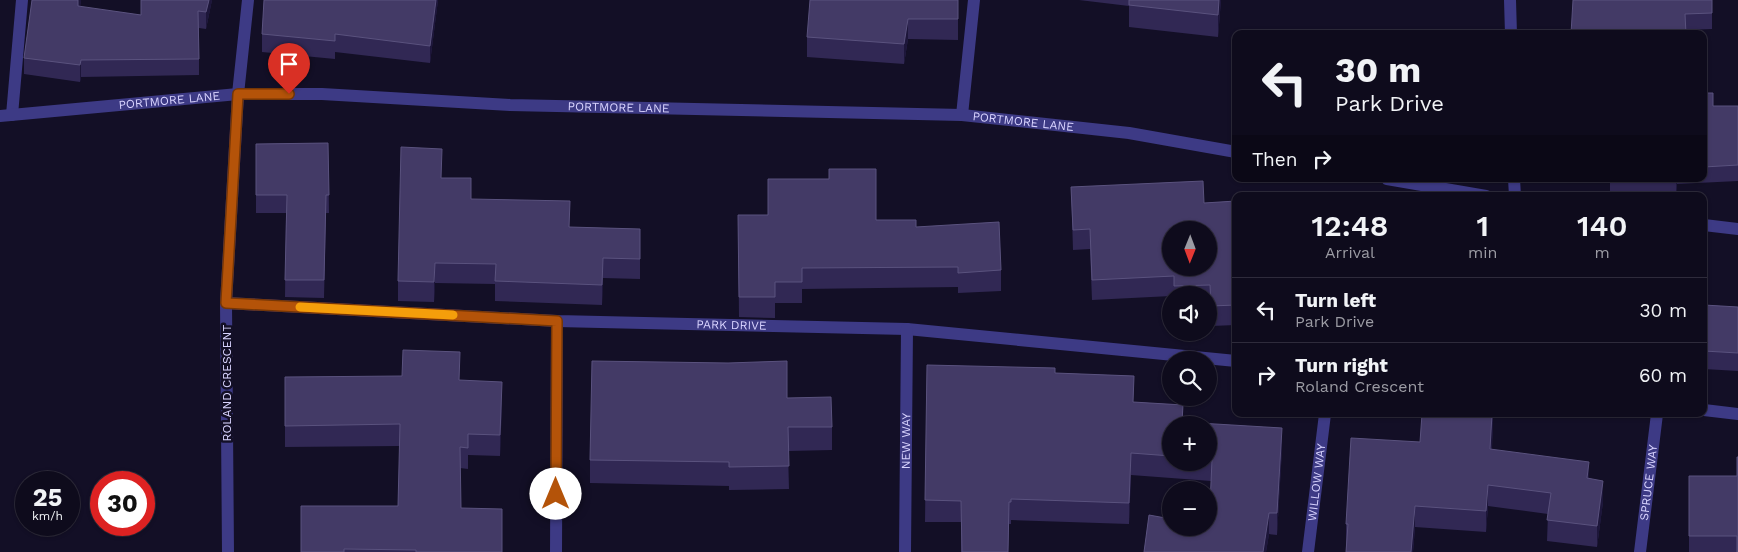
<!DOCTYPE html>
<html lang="en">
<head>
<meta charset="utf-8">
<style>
  :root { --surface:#0e0b1c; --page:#1c1929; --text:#f1f3f6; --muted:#9b9ba3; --line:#2e2b3b }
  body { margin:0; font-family:"Work Sans",sans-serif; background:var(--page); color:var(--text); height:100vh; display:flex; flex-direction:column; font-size:19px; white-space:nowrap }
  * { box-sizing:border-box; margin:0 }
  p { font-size:16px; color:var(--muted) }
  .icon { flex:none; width:28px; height:28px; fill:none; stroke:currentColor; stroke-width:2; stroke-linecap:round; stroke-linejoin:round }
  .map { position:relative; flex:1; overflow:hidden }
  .details { position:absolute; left:1232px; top:192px; width:475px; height:225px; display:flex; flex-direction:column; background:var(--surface); border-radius:10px; box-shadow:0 1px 4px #0004,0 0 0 1px var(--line) }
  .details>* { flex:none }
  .top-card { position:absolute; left:1232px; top:30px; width:475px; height:152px; border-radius:10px; box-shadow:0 1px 4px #0004,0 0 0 1px var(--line); background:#0e0b1c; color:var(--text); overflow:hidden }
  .needle { width:32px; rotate:181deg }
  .buttons { position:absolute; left:1162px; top:221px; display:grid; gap:10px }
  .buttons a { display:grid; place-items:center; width:55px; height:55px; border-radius:50%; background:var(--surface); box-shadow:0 1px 4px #0004,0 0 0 1px var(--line); font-size:25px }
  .speed { position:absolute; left:15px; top:471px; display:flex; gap:10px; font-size:25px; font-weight:700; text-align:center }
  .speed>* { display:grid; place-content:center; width:65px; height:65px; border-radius:50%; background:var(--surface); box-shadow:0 1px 4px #0004,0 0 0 1px var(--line); line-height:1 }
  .speed small { font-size:12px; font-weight:400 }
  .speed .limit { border:8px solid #d22; background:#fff; color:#111 }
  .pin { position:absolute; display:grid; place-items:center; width:42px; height:42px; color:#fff; margin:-51px -21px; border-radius:50% 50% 50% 0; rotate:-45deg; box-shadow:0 0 5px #0007 }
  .pin .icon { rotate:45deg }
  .me { position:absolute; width:55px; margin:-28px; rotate:0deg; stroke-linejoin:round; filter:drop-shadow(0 0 4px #0008) }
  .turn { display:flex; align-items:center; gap:18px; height:105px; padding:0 20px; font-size:22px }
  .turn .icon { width:65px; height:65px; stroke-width:2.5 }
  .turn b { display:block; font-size:35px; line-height:42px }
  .then { display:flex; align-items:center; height:48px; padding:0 20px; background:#0003; gap:10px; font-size:19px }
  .eta { display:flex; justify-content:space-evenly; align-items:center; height:85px; text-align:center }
  .eta b { font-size:30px; font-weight:600; line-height:35px }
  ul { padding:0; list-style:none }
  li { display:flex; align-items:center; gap:15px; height:65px; padding:0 20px; border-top:1px solid var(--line) }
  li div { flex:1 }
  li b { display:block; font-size:19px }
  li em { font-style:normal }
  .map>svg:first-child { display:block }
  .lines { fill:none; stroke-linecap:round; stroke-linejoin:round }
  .minor { stroke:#3d3a85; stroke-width:12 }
  .wall { fill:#312854; fill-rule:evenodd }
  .shaded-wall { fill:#1d163a }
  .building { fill:#433a66; stroke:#5a527e; fill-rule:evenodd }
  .route-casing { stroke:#753606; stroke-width:12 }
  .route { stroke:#b45309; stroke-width:9 }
  .slow { stroke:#f59e0b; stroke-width:9 }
  .labels { text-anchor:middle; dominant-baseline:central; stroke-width:5; stroke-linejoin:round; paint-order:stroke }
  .street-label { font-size:12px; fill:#d9d4ff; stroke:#130f26 }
</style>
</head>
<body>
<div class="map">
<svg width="1738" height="552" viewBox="0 0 1738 552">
  <rect width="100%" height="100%" fill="#130f26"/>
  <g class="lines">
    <g class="minor">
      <polyline points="1510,0 1511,34"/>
      <polyline points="12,115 22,0"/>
      <polyline points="962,115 974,0"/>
      <path id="s1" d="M0 116 238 94H322L510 105 962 115 1129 133 1236 152"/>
      <polyline points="1387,179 1486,196"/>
      <polyline points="1514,179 1515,196"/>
      <polyline points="1704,225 1738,229"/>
      <path id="s2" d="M226 303 557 321 907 329 1236 361"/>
      <polyline points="1704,410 1738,414"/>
      <polyline points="228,552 226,303 238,94 248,0"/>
      <polyline points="556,552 557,321"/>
      <path id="s3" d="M905 552 907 329"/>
      <path id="s4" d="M1308 552 1325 414"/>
      <path id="s5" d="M1640 552 1657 414"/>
    </g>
  </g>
  <g class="wall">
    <polygon points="32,0 81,0 80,7 141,15 141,0 212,0 206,29 199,28 199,75 81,77 80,82 24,74 24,58"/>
    <polygon points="264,0 438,0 430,63 335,52 335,59 262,52 262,34"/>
    <polygon points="958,0 958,40 908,39 904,64 807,57 807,37"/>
    <polygon points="1079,0 1221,0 1218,37 1129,27 1129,6"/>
    <polygon points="1573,0 1712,0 1712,29 1686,30"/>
    <polygon points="1704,93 1713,106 1738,106 1738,181 1677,184 1676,195 1610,192 1610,182 1558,179 1704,179"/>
    <polygon points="328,143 329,213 326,213 324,298 285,297 286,213 256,213 256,144"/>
    <polygon points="441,178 471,199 570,227 640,229 640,279 603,278 602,305 495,301 495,284 435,283 434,302 398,301 398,281"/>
    <polygon points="829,179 876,220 916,227 1001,270 1001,291 958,293 958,287 802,289 802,303 775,303 775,318 739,317 738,215 768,215"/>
    <polygon points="1071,187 1204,203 1236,201 1236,325 1211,326 1210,305 1209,305 1209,295 1171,295 1171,296 1092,300 1090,249 1073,250"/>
    <polygon points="1704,305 1738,307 1738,371 1704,369"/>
    <path d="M927 365 1055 368V373L1134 376 1133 402 1183 405V422L1282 428V449L1277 535 1269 534 1266 552H1144L1149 515 1171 519V528H1209L1211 481 1131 475 1129 524 1011 520V524H1009L1008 552H961V522H925ZM1171 425H1209V462H1171Z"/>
    <polygon points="285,377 460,380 502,403 500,456 468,455 468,469 460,468 461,508 502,552 301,552 398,506 400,446 285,447"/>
    <polygon points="787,398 832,427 832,450 788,451 789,489 729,490 729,486 590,483 590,460"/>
    <polygon points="1493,414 1492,449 1589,479 1603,502 1597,547 1547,541 1548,514 1488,506 1486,532 1415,527 1413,552 1346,552 1346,524 1420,442"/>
    <polygon points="1689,476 1737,476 1738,552 1689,552"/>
  </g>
  <g class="shaded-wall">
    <polygon points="78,0 81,0 78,23"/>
    <polygon points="209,0 212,0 206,29 206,12"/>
    <polygon points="436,0 438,0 430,63 430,46"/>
    <polygon points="1219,0 1221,0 1218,37 1218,15"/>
    <polygon points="908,19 908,39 904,64 904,44"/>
    <polygon points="81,60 81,77 80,82 80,65"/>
    <polygon points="1676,179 1677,179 1676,195"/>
    <polygon points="603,258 603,278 602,305 602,285"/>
    <polygon points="435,263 435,283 434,302 434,282"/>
    <polygon points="502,382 502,403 500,456 500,435"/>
    <polygon points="1492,414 1493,428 1490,470 1490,449"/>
    <polygon points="1282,428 1282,449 1277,535 1277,513"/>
    <polygon points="1131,453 1131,475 1129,524 1129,503"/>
    <polygon points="1589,462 1589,483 1587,478"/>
    <polygon points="1603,481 1603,502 1597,547 1597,526"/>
    <polygon points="1488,485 1488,506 1486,532 1486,511"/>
    <polygon points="1415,506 1415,527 1413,552 1411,552"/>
    <polygon points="1269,513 1269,534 1266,552 1263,552"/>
  </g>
  <g class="building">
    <polygon points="32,0 78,0 78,6 141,15 141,0 209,0 206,12 198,11 199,59 81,60 80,65 24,58"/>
    <polygon points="264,0 436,0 430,46 335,34 335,41 262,34"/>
    <polygon points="810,0 958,0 958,19 908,19 904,44 807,37"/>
    <polygon points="1129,0 1219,0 1218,15 1129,5"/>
    <polygon points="1573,0 1712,0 1712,13 1685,14 1686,34 1571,34"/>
    <polygon points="1704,93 1713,93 1713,106 1738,106 1738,165 1704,167"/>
    <polygon points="328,143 329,195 326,195 324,280 285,280 287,195 256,195 256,144"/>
    <polygon points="401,147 442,149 441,178 471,178 471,199 570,201 569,227 640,229 640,259 603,258 602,285 495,281 496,264 435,263 434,282 398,281"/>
    <polygon points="829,169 876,169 876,220 916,220 916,227 999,222 1001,270 958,273 958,267 802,268 802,282 775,282 775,297 739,297 738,215 768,215 768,179 829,179"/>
    <path d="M1203 181 1204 203 1236 201V305L1211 306 1210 285 1174 286V276L1092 280 1090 229 1073 230 1071 187ZM1171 230H1209V268H1171Z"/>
    <polygon points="1704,305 1738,307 1738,353 1704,351"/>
    <polygon points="403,350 460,352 459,380 502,382 500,435 468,434 468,448 460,447 461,508 502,509 502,552 416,552 416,550 344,549 344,552 301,552 301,506 398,506 400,424 285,426 285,377 402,376"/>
    <polygon points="592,361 728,363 787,361 787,398 831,397 832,427 788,427 789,466 729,467 729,462 590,460"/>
    <polygon points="927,365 1055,368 1055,373 1134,376 1133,402 1183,405 1182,422 1282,428 1277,513 1269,513 1263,552 1144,552 1149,515 1171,519 1171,528 1209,528 1212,460 1209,459 1209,425 1171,425 1171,456 1131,453 1129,503 1011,499 1011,502 1009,502 1008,552 962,552 961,501 925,500"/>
    <polygon points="1422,414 1492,414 1490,449 1589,462 1587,478 1603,481 1597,526 1547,520 1551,493 1488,485 1486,511 1415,506 1411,552 1346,552 1348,524 1346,524 1351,438 1420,442"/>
    <polygon points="1737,457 1738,457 1738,552 1737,552 1737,536 1689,536 1689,476 1737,476"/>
  </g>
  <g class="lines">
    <defs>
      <polyline id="route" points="289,94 238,94 226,303 557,321 556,494"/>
    </defs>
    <use href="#route" class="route-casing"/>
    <use href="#route" class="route"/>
    <polyline class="slow" points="300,307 453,315"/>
  </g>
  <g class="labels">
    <g class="street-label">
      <text stroke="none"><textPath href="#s1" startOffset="170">PORTMORE LANE</textPath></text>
      <text stroke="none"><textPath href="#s1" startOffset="620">PORTMORE LANE</textPath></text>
      <text stroke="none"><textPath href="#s1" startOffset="1025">PORTMORE LANE</textPath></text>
      <text stroke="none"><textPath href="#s2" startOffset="506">PARK DRIVE</textPath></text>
      <text transform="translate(227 383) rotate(-90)">ROLAND CRESCENT</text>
      <text stroke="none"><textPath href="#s3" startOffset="111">NEW WAY</textPath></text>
      <text stroke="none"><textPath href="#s4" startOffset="70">WILLOW WAY</textPath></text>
      <text stroke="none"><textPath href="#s5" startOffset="70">SPRUCE WAY</textPath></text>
    </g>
  </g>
</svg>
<div class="buttons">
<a><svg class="needle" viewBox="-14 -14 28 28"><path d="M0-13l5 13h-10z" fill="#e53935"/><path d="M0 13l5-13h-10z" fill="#9b9ba3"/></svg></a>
<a><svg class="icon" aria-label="sound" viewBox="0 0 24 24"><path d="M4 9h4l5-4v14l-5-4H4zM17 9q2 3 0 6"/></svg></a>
<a><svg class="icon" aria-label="search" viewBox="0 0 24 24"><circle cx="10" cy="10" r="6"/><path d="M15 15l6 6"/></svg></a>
<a>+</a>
<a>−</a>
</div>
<div class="speed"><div>25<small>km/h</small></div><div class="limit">30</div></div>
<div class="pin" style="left:289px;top:94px;background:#d93025"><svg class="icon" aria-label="arrive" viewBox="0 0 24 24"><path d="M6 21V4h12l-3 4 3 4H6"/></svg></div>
<svg class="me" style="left:556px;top:494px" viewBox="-20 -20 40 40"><circle r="19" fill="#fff"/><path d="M0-13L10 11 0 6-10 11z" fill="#b45309"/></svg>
<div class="top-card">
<div class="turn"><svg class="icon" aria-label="left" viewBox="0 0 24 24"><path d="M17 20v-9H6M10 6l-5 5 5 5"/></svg><div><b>30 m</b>Park Drive</div></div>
<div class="then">Then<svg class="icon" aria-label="right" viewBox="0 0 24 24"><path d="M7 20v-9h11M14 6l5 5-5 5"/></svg></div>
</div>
<section class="details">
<div class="eta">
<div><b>12:48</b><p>Arrival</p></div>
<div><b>1</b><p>min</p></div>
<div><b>140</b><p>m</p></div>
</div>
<ul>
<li><svg class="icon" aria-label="left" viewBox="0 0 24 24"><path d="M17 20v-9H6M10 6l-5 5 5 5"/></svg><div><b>Turn left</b><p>Park Drive</p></div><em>30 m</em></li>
<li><svg class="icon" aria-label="right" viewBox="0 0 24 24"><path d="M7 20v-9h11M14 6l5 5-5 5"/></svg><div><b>Turn right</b><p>Roland Crescent</p></div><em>60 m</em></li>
</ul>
</section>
</div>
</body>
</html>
